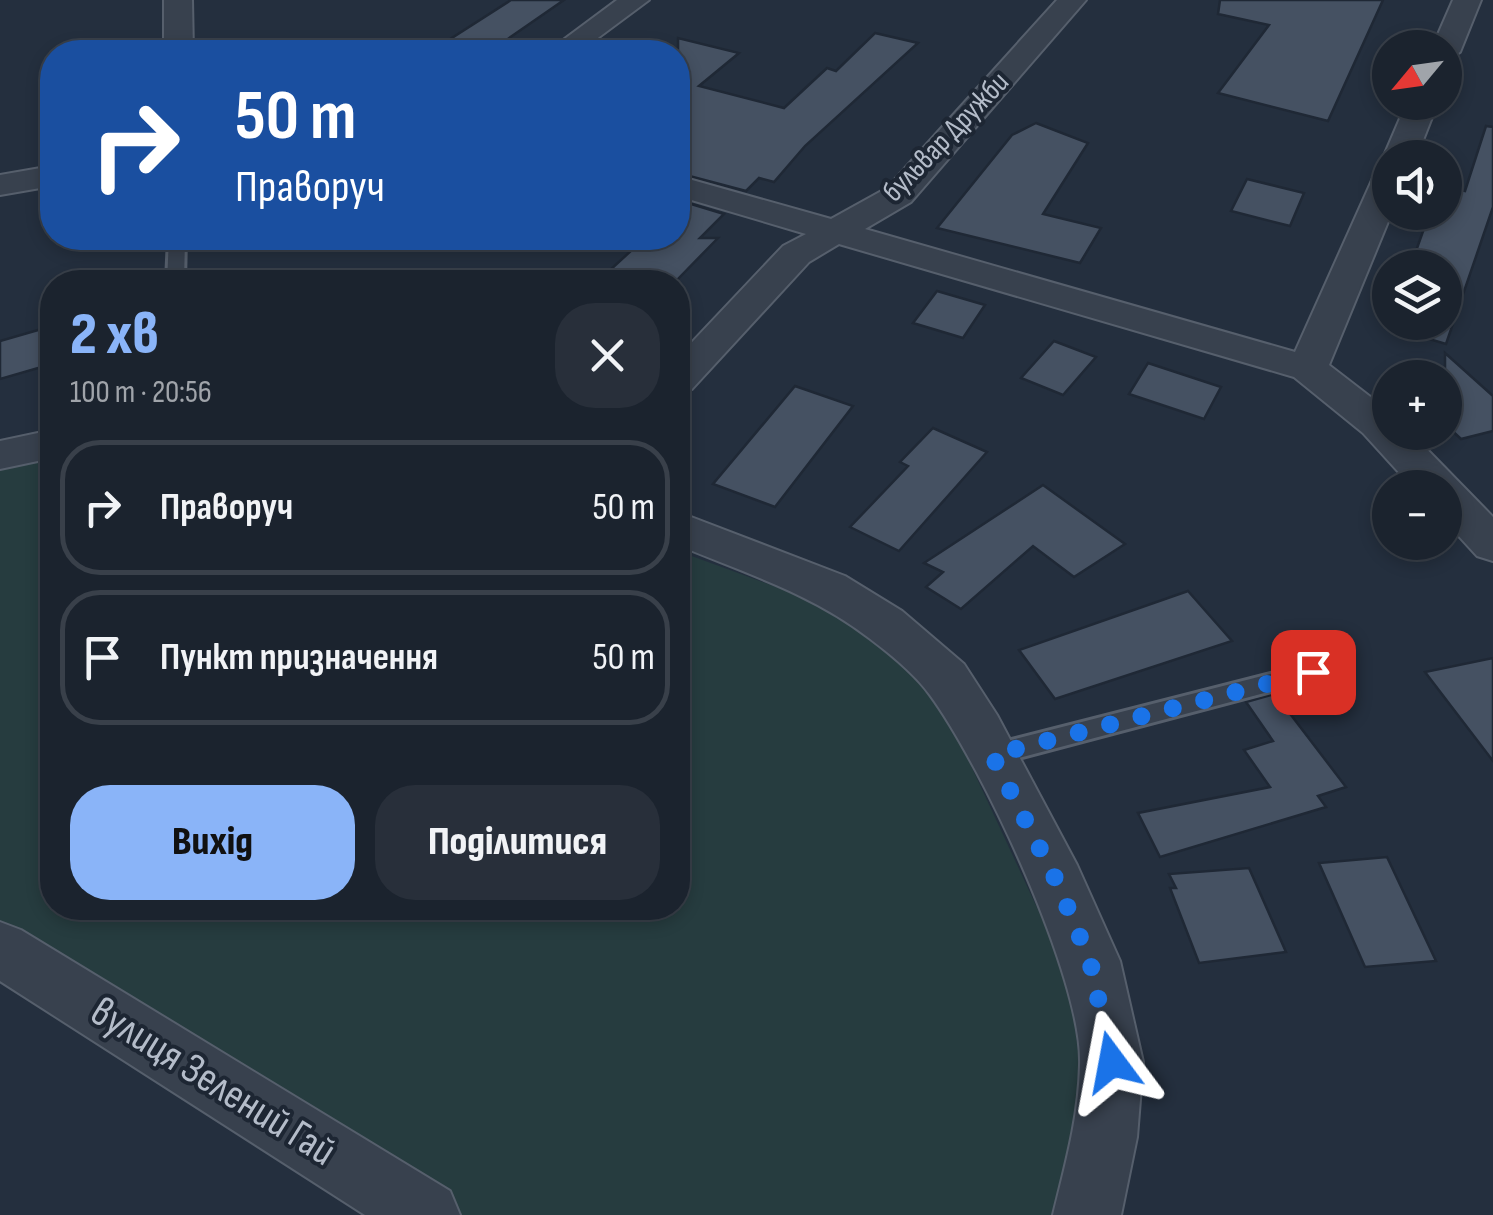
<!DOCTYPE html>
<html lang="uk">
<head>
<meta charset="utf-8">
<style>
  :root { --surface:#1b232e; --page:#282f3a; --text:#f1f3f6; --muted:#a0a4aa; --line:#39404a; --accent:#8ab4f8 }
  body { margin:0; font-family:"Sofia Sans Condensed",sans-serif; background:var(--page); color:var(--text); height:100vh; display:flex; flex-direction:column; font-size:38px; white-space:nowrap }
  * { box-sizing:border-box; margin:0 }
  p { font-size:32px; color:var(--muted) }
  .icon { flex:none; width:55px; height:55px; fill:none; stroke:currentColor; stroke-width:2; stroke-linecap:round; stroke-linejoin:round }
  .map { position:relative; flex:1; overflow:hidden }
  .drawer { position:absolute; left:40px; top:270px; width:650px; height:650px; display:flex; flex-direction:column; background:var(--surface); border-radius:40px; box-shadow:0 5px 15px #0003,0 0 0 2px var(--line) }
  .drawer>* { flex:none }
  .guide { position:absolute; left:40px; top:40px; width:650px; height:210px; border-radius:40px; box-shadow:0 5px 15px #0003,0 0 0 2px var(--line); background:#1a4fa0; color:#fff; overflow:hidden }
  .needle { width:65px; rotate:241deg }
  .buttons { position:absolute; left:1372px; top:30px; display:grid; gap:20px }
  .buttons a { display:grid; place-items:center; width:90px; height:90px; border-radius:50%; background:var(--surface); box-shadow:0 5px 15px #0003,0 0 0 2px var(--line); font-size:50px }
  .pin { position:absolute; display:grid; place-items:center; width:85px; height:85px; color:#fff; margin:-42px; border-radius:20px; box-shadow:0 5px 15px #0006 }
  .me { position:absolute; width:110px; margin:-55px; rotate:347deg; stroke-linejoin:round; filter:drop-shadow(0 0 8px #0008) }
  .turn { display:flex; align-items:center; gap:35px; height:210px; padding:0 30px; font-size:45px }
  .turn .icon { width:130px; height:130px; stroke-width:2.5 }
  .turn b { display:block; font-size:70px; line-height:85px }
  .round { display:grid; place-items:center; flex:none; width:105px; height:105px; border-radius:40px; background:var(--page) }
  .head { display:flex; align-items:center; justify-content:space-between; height:170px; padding:0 30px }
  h1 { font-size:60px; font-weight:800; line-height:75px; color:var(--accent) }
  .action { display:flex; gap:20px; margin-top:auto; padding:20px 30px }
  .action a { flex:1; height:115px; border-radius:40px; background:var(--accent); color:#111; font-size:40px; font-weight:800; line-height:115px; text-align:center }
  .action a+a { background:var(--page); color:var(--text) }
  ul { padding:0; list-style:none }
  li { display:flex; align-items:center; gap:30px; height:135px; margin:0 20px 15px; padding:0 10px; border:5px solid var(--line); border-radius:40px }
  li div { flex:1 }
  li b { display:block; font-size:38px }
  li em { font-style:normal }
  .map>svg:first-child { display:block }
  .green { fill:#263c3f }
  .building { fill:#455162; stroke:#1f2835; stroke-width:2.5 }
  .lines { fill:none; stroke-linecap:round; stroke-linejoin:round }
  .service-casing { stroke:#565f6c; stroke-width:6 }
  .minor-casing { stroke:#565f6c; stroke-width:4 }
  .service { fill:#38414e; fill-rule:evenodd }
  .minor { fill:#38414e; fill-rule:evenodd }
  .route { stroke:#1a73e8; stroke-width:18; stroke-dasharray:0 32.4 }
  .labels { text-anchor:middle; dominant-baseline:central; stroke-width:8; stroke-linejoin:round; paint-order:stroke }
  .far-street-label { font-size:30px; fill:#b4bcc9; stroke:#1d2633 }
  .near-street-label { font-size:42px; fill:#b4bcc9; stroke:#1d2633 }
</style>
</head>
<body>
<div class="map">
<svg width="1493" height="1215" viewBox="0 0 1493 1215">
  <rect width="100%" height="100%" fill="#242f3e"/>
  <polygon class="green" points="52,458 52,908 678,908 678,551 809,599 877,640 945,710 1068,974 1085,1104 1059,1215 427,1215 0,948 0,470"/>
  <g class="building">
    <polygon points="511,0 564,0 489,52 430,52"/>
    <polygon points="1220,0 1383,0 1328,121 1218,93 1269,25 1218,14"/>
    <polygon points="875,33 918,43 805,146 774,182 759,178 746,191 678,173 678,38 739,53 699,86 784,108 827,68 836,71"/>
    <polygon points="1036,123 1088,143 1043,214 1101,228 1080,263 937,228 1012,135"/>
    <polygon points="1486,126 1493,127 1493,207 1446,344 1388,327 1390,322 1445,322 1445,268 1410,268 1427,220 1441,223 1453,188 1465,191"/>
    <polygon points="1247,179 1304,193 1290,226 1231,211"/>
    <polygon points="678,200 724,214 700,238 718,238 675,282 597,282 645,238 678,238"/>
    <polygon points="937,291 985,305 963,338 913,323"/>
    <polygon points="52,326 52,364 0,379 0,341"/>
    <polygon points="1054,341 1096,357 1063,395 1021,378"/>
    <polygon points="1445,353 1493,396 1493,431 1461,439 1445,424"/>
    <polygon points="1148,363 1221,387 1204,419 1129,394"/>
    <polygon points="795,386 853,406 775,507 713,484"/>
    <polygon points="933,428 987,452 899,551 850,527 908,466 900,462"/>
    <polygon points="1043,485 1125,544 1074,577 1033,546 961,609 926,587 943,572 924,563"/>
    <polygon points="1188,591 1232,641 1055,699 1019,650"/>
    <polygon points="1493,658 1493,761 1425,672"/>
    <polygon points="1275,694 1346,787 1318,796 1326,807 1160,857 1138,813 1270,787 1244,750 1273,741 1246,702"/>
    <polygon points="1387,857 1436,961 1365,967 1319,863"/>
    <polygon points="1249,868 1286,952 1199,963 1170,888 1176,888 1169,874"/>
  </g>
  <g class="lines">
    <defs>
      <g id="service">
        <polygon points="169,238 185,238 184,282 167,282"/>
        <polygon points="1313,663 1321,666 1325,672 1321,678 992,765 983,762 980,755 983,748 992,745"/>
      </g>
      <g id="minor">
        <polygon points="164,0 192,0 193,52 164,52"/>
        <polygon points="617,0 649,0 579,52 547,52"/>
        <polygon points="1057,0 1086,0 911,202 865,229 1295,352 1373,178 1378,171 1390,168 1392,212 1329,365 1390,412 1390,432 1410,432 1493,517 1493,561 1477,556 1445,521 1445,488 1413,488 1363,433 1294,377 839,244 809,262 692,389 678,392 678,357 783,246 806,234 678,196 678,176 831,219 887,188"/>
        <polygon points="1453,0 1481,0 1460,52 1445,61 1445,48 1432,48"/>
        <polygon points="1407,102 1438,102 1416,158 1390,158 1387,165 1383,158"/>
        <polygon points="52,166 52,186 0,195 0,175"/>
        <polygon points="52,430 52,458 0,469 0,441"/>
        <path d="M678 512 845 576 902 611 964 664 997 715 1077 865 1120 961 1143 1062 1137 1137 1121 1215H1053C1065 1166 1079 1116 1080 1065 1083 979 982 766 930 695 915 674 889 653 869 638 813 594 742 572 678 545Z"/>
        <polygon points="0,922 21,930 450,1191 460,1215 365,1215 0,981"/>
      </g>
    </defs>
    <use href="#service" class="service-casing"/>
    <use href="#minor" class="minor-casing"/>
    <use href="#service" class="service"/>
    <use href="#minor" class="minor"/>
  </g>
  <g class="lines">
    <polyline class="route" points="1112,1062 1090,961 1057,882 992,755 1313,672"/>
  </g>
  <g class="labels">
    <g class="far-street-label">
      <text transform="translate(946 137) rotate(-46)">бульвар Дружби</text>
    </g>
    <g class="near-street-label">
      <text transform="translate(213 1082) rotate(32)">вулиця Зелений Гай</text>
    </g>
  </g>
</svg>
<div class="buttons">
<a><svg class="needle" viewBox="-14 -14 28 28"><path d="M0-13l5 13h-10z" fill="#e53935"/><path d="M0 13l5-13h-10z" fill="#a0a4aa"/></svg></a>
<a><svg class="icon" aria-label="sound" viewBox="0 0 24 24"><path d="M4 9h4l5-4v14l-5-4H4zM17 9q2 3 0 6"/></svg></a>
<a><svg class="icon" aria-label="layers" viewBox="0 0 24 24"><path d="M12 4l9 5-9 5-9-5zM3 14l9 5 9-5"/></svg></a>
<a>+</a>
<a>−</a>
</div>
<div class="pin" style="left:1313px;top:672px;background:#d93025"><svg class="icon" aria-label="arrive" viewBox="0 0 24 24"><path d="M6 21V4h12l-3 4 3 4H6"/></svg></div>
<svg class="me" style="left:1112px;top:1062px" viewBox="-20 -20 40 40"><path d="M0-17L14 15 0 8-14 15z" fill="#1a73e8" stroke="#fff" stroke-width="4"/></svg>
<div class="guide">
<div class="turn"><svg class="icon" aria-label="right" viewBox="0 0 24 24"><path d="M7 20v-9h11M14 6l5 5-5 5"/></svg><div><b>50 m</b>Праворуч</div></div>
</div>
<section class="drawer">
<div class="head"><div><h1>2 хв</h1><p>100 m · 20:56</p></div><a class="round"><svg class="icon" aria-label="close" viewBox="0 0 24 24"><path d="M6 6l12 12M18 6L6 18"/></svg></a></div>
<ul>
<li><svg class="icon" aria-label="right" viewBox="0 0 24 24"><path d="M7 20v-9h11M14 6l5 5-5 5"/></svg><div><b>Праворуч</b></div><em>50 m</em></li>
<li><svg class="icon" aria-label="arrive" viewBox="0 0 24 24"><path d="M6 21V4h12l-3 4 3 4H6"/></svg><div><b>Пункт призначення</b></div><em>50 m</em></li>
</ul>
<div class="action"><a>Вихід</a><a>Поділитися</a></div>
</section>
</div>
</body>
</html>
